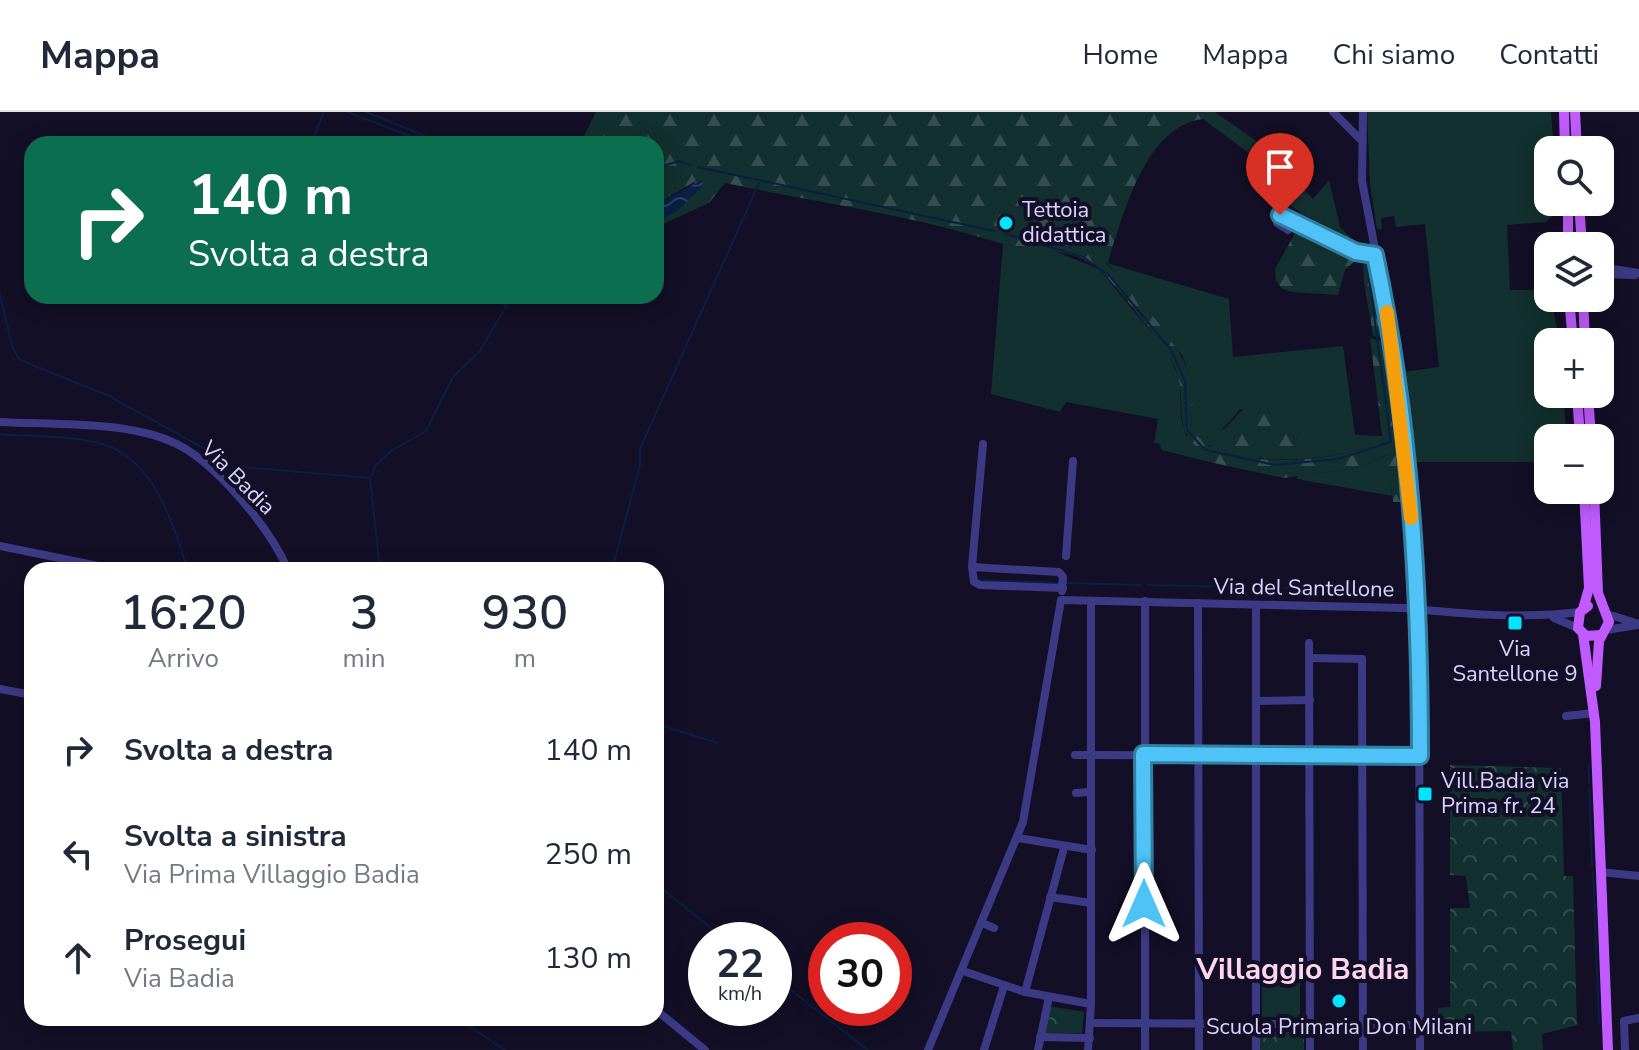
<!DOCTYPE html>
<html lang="it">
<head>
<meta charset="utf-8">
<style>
  :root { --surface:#fff; --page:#f2f2f3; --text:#1f2937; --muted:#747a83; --line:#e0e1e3 }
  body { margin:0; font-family:"Nunito Sans",sans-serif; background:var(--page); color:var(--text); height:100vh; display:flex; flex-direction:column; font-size:30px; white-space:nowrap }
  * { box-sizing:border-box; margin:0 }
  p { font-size:26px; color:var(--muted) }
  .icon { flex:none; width:44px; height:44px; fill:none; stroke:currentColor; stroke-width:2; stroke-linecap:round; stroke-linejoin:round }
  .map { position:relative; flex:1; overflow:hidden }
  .drawer { position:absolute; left:24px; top:450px; width:640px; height:464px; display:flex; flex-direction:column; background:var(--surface); border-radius:24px; box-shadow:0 4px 20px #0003 }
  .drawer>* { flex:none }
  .guide { position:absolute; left:24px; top:24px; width:640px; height:168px; border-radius:24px; box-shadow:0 4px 20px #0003; background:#0b6e4f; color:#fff; overflow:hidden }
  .tools { position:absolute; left:1534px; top:24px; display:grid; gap:16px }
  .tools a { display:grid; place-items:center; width:80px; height:80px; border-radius:16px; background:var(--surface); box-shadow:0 4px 20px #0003; font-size:40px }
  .speed { position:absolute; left:688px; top:810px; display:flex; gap:16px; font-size:40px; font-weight:700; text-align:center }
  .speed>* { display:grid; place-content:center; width:104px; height:104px; border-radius:50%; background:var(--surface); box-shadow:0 4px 20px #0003; line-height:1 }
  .speed small { font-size:20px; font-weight:400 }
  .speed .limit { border:12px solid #d22; background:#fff; color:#111 }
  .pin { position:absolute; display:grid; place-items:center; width:68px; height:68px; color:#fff; margin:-82px -34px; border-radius:50% 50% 50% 0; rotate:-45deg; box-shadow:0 0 8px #0007 }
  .pin .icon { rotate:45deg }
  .me { position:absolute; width:88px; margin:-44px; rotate:0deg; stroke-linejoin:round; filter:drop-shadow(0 0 6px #0008) }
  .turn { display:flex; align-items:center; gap:28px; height:168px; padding:0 32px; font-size:36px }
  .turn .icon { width:104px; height:104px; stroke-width:2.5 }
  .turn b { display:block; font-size:56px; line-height:68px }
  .eta { display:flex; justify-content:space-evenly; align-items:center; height:136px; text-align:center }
  .eta b { font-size:48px; font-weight:600; line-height:56px }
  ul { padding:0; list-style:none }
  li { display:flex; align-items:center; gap:24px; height:104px; padding:0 32px }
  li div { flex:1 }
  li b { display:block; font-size:30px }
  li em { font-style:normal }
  header { display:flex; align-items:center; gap:48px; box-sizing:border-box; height:112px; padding:0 40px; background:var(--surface); border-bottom:2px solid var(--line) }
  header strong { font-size:38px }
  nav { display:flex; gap:44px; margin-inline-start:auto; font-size:28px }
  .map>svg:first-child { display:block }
  .green { fill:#12302f }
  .forest { fill:url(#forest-firs) }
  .park { fill:url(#park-crowns) }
  .water { fill:url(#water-waves) }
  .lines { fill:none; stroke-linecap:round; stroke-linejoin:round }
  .stream { stroke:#0a1f44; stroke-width:2 }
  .minor { stroke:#3d3a85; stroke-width:8 }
  .major { stroke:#c25bff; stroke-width:10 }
  .route-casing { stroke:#337fa1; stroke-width:20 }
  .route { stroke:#4fc3f7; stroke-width:14 }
  .slow { stroke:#f59e0b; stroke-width:14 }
  .poi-dot { fill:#00e5ff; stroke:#130f26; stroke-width:3 }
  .labels { text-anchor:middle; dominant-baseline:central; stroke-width:8; stroke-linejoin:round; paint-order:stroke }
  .poi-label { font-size:22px; fill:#d9d4ff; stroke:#130f26; text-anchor:start }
  .street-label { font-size:22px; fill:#d9d4ff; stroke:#130f26 }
  .district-label { font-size:30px; font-weight:bold; fill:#ffd6f0; stroke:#130f26 }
</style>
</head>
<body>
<header>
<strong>Mappa</strong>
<nav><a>Home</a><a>Mappa</a><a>Chi siamo</a><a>Contatti</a></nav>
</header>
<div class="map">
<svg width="1639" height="938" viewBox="0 0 1639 938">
  <defs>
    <pattern id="forest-firs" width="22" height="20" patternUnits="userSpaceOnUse" patternTransform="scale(2)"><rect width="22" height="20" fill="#12302f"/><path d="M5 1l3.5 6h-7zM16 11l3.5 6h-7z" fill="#344d4e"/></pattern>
    <pattern id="park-crowns" width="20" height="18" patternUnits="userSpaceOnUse" patternTransform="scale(2)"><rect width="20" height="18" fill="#12302f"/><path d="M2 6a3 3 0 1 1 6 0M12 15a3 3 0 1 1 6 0" fill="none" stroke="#344d4e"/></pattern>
    <pattern id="water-waves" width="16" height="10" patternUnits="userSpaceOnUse" patternTransform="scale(2)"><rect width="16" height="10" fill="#0a1f44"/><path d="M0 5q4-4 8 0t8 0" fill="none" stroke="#2d3f60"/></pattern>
  </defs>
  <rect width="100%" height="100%" fill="#130f26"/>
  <g class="green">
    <path d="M1367 0H1551L1554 38H1548V90H1557V100L1546 110 1507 113 1510 178H1543C1545 182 1548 185 1550 189 1553 193 1559 225 1560 230H1548V282H1563L1567 326H1548V350H1413L1403 260 1439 255 1425 112 1396 115 1394 104 1381 106 1382 117H1377L1370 72Z"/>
    <polygon points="1288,61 1313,87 1329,68 1340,115 1353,128 1301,101 1289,92 1278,75"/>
    <polygon points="1003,132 1052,138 1099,157 1167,239 1180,268 1181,306 1186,323 1211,343 1209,350 1161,338 1160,332 1154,331 1158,307 1066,290 1060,300 991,282"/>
    <path d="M1107 151 1229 187 1233 245 1343 234 1355 323 1382 324 1383 331C1341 344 1302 351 1258 346L1260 341 1269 336H1293L1300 321 1284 303 1240 297C1230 311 1219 317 1213 333H1205L1191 318 1192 268 1183 245Z"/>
    <polygon points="1388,343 1392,384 1297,367 1298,364 1356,356"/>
    <rect x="1262" y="861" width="38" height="44"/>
  </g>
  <g class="forest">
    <path d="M596 0H1215L1275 42 1271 46 1258 48 1203 7C1144 14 1123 105 1107 153 1129 171 1187 242 1192 269 1195 287 1190 301 1191 318L1208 334 1213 333C1216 319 1224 319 1232 309 1247 291 1258 285 1282 295L1300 321 1293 336 1269 337 1260 341 1259 347C1303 351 1341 344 1383 331L1370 226 1383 230 1401 390H1393L1387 343 1356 356 1284 366 1209 350 1210 343C1166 322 1191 288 1174 253 1168 239 1111 167 1099 157 1071 134 1031 140 1000 131 911 103 816 90 725 71L709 91 656 115V110L677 99 696 69 656 92V32H580Z"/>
    <polygon points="1299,114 1354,140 1355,149 1345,158 1338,183 1292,180 1281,176 1276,168 1275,157"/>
    <path d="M1365 145 1371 148 1382 225 1373 224C1371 202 1359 162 1365 145Z"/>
  </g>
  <g class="park">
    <polygon points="1450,653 1561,656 1564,764 1573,764 1577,913 1542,922 1543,938 1513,938 1511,919 1449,920 1450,909 1438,905 1438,896 1450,895 1450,796 1470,796 1466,764 1450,763"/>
    <polygon points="1049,894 1084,900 1082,921 1043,921"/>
    <rect x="1260" y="920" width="44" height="18"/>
  </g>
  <polygon class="water" points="702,68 703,74 677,99 656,110 656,92"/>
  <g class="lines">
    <g class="stream">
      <polyline points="347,0 431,32"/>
      <polyline points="366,0 445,32"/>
      <polyline points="311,32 324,0"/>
      <polyline points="698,55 994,119"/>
      <polyline points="656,56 679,49 691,53"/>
      <polyline points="1006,122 1083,145 1108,162 1171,238 1185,269 1187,318 1205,338 1275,353 1338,347 1390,330"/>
      <polyline points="1367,150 1391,330"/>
      <polyline points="0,183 13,237 20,248 107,283 209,339"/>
      <path d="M0 322C30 325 77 323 105 333 156 350 173 413 188 458"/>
      <polyline points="219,346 231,354 370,366 380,458"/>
      <polyline points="371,364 376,353 391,339 426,319 453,265 480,239 512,184"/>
      <polyline points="612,458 640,353 640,337 759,71"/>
      <polyline points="978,468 1059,471"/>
      <polyline points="1067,471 1142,473"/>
      <polyline points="1148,473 1400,479"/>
      <polyline points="656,612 718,631"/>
      <polyline points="1589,654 1589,671"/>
      <polyline points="1589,676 1592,753"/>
      <polyline points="1593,760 1599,911"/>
      <polyline points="656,772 726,828"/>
      <polyline points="774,865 868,938"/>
      <polyline points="457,906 505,938"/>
    </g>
    <g class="minor">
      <polyline points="1333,0 1360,27"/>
      <polyline points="1363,0 1362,69 1387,200 1419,482 1420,938"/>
      <polyline points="1278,104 1356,140 1375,143"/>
      <polyline points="1278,104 1277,111 1288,118"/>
      <polyline points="1600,155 1639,161"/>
      <polyline points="1600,162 1635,163"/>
      <path d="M0 310C51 313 123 309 170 329 213 346 270 416 288 458"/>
      <polyline points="983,332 972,454 974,470 980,473 1063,476"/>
      <polyline points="0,434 118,458"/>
      <polyline points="1066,444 1073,349"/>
      <polyline points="972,455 1059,460 1063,465 1062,479"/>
      <polyline points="1198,491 1199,938"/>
      <polyline points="1607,502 1639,512"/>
      <polyline points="1554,506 1578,516"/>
      <polyline points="1606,518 1637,513"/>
      <polyline points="1309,531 1310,938"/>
      <polyline points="1310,546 1362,547 1363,938"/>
      <polyline points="0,577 32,583"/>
      <polyline points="1256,589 1310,588"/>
      <polyline points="1566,604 1594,601"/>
      <polyline points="1075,643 1420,644"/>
      <polyline points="1076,681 1090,680"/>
      <polyline points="1018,726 1092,738"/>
      <polyline points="1600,760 1639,764"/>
      <polyline points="1050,785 1091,791"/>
      <polyline points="982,811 994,816"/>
      <polyline points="963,859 1025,880 1091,892"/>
      <polyline points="1025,880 1064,736"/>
      <polyline points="656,898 705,938"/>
      <polyline points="1091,911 1420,913"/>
      <polyline points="1040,925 1090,926"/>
      <path d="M928 938 1023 710 1061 488 1404 496C1463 502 1521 507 1580 500"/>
      <polyline points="984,938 1004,874"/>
      <polyline points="1038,938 1049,885"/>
      <polyline points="1088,938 1091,892 1091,489"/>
      <polyline points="1145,938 1145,489"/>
      <polyline points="1256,938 1256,493"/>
      <polyline points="1625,938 1624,909 1639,906"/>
    </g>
    <g class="major">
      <polyline points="1564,0 1565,38"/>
      <polyline points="1575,0 1577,38"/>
      <polyline points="1568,90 1568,134"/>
      <polyline points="1579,90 1582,134"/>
      <polyline points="1569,186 1573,230"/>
      <polyline points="1583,186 1585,230"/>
      <polyline points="1577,282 1580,326"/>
      <polyline points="1588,282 1591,326"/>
      <polyline points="1594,378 1598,481 1609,510 1599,529 1596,574"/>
      <polyline points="1588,494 1580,500 1578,516 1586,524 1602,523"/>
      <polyline points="1583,497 1589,476 1584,378"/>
      <polyline points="1583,522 1595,610 1608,938"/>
    </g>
  </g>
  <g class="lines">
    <defs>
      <path id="route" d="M1144 792 1143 642 1420 644C1420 477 1410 307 1375 143L1356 140 1280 103"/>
    </defs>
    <use href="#route" class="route-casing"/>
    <use href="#route" class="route"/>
    <polyline class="slow" points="1387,200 1411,406"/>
  </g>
  <g class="poi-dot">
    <circle cx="1006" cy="111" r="8"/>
    <rect x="1507" y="503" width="16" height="16" rx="4"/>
    <rect x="1417" y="674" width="16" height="16" rx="4"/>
    <circle cx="1339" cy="889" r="8"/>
  </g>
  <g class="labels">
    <g class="poi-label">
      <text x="1022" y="98">Tettoia<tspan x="1022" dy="25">didattica</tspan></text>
      <text x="1515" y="537" text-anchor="middle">Via<tspan x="1515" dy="25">Santellone 9</tspan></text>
      <text x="1441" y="669">Vill.Badia via<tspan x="1441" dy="25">Prima fr. 24</tspan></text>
      <text x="1339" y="915" text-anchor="middle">Scuola Primaria Don Milani</text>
    </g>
    <g class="street-label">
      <text transform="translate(238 366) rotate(45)">Via Badia</text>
      <text transform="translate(1304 476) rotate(1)">Via del Santellone</text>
    </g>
    <g class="district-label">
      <text x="1303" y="857">Villaggio Badia</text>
    </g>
  </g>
</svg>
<div class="tools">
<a><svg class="icon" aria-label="search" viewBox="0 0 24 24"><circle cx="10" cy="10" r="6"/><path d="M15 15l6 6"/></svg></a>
<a><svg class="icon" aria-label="layers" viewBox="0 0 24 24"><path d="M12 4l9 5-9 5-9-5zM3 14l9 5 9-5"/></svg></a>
<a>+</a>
<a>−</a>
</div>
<div class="speed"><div>22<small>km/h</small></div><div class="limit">30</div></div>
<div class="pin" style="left:1280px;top:103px;background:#d93025"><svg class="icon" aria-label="arrive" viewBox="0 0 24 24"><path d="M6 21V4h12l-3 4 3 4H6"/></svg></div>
<svg class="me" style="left:1144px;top:792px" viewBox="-20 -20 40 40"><path d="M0-17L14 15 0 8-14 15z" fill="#4fc3f7" stroke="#fff" stroke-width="4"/></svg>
<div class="guide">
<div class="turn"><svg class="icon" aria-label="right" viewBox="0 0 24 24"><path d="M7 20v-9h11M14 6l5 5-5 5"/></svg><div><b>140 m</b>Svolta a destra</div></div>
</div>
<section class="drawer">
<div class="eta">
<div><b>16:20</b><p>Arrivo</p></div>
<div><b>3</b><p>min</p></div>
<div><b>930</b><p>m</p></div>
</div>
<ul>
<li><svg class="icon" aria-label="right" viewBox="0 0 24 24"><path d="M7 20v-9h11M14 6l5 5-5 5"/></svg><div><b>Svolta a destra</b></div><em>140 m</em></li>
<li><svg class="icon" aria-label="left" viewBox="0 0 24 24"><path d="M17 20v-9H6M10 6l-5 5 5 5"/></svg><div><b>Svolta a sinistra</b><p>Via Prima Villaggio Badia</p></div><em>250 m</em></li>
<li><svg class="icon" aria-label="ahead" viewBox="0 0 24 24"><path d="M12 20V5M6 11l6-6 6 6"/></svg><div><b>Prosegui</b><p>Via Badia</p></div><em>130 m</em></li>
</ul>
</section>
</div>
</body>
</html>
